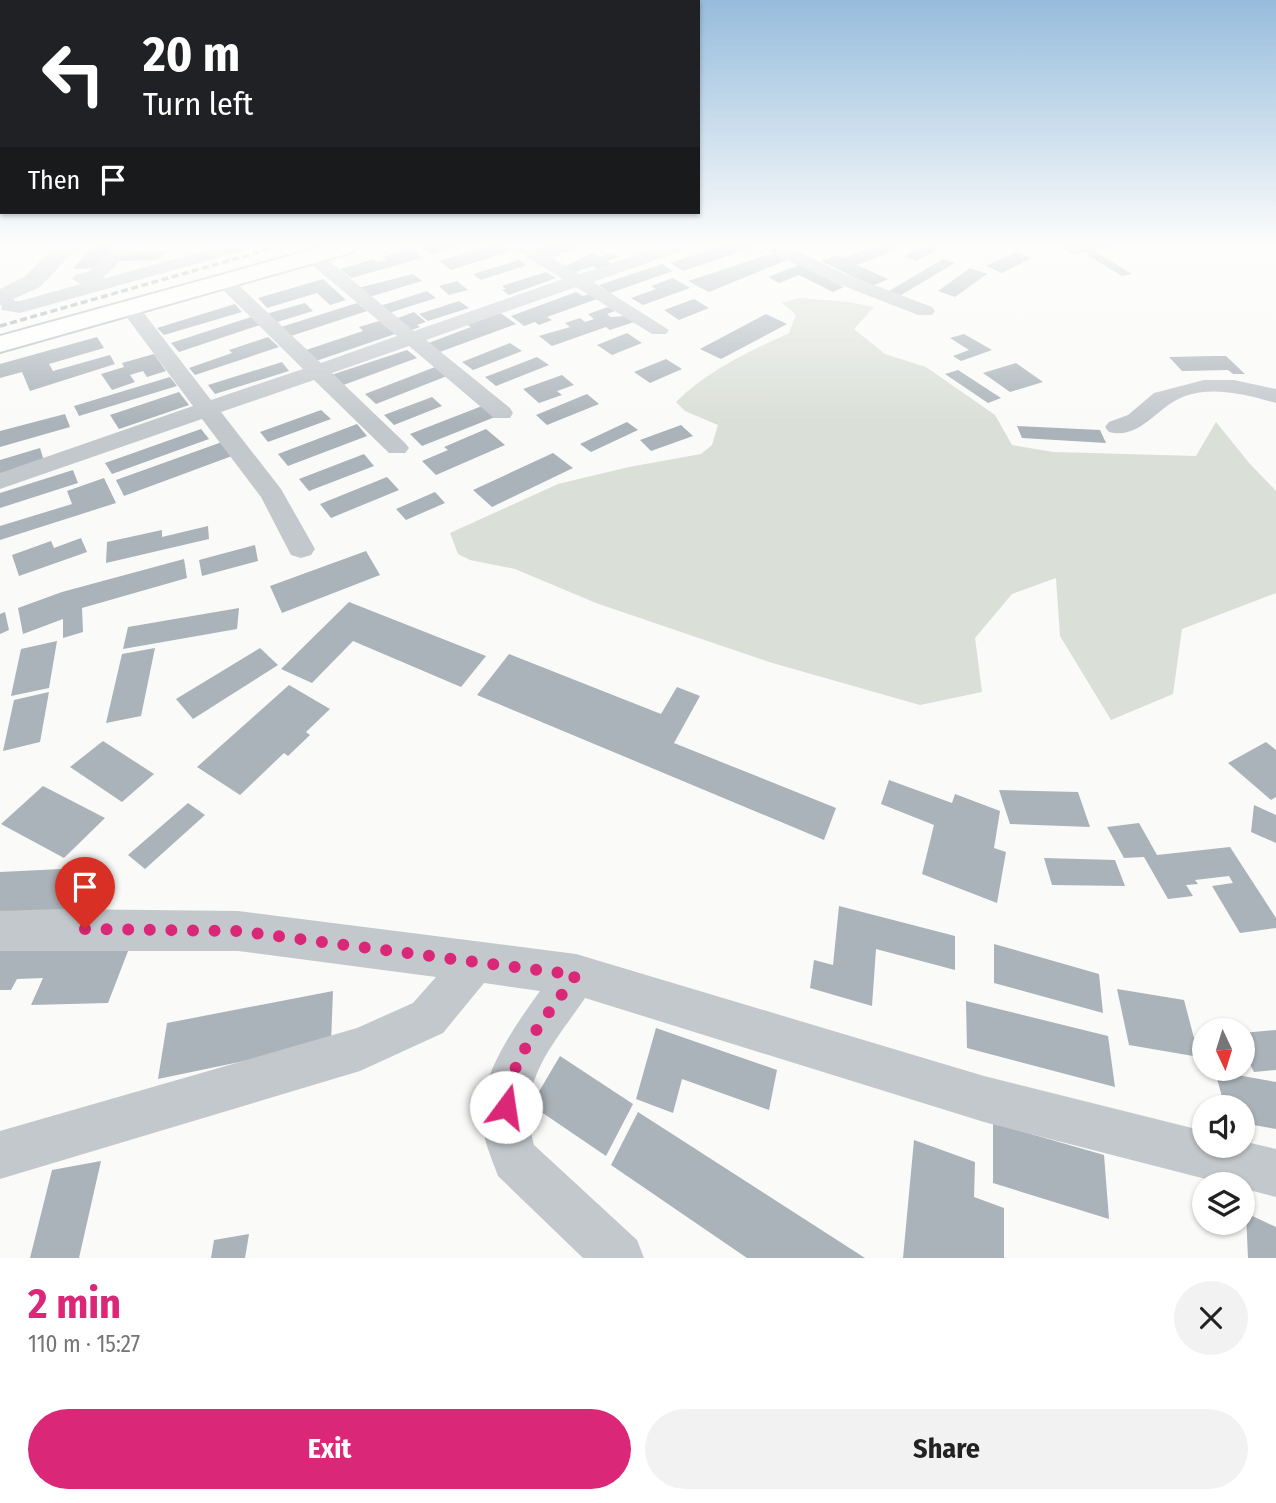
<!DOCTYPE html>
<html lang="en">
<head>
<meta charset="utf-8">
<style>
  :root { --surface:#fff; --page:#f2f2f2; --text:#222; --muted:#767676; --accent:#db2777 }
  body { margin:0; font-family:"Fira Sans Condensed",sans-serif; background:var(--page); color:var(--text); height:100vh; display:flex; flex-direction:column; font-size:26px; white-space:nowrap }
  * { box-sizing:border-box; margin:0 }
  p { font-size:23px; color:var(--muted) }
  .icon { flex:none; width:38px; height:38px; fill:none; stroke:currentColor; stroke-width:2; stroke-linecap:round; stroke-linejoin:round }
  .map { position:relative; height:1258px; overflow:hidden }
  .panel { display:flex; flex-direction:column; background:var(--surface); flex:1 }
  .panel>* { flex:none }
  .hud { position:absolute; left:0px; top:0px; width:700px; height:214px; box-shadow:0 2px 5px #0004; background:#202124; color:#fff; overflow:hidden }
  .needle { width:46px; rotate:176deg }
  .controls { position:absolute; left:1192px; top:1018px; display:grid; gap:14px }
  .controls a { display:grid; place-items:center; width:63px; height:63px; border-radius:50%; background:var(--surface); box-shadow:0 2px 5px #0004; font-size:35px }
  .pin { position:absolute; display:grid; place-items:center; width:60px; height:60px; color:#fff; margin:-72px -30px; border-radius:50% 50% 50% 0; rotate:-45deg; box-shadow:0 0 7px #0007 }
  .pin .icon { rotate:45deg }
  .me { position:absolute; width:77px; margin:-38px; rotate:14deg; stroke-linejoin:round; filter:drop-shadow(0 0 5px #0008) }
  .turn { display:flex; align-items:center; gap:24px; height:147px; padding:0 28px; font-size:32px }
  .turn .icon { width:91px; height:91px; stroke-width:2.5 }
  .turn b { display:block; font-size:49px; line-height:60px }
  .then { display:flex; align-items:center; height:66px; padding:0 28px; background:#0003; gap:14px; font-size:26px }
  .round { display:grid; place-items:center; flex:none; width:74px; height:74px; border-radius:37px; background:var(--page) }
  .head { display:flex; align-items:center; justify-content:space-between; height:119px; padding:0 28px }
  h1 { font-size:42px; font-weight:700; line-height:52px; color:var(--accent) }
  .cta { display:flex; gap:14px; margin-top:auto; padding:14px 28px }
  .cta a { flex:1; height:80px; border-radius:42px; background:var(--accent); color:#fff; font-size:28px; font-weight:700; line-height:80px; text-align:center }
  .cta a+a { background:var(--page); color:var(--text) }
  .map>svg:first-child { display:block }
  .green { fill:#dadfd7 }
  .building { fill:#aab3b9 }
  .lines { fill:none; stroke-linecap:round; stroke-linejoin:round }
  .secondary-casing { stroke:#b3babf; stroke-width:4 }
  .minor { fill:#c3c8cc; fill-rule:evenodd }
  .tertiary { fill:#c3c8cc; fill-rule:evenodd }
  .secondary { fill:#fff; fill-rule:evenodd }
  .rail { stroke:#a2aab0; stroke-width:3.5; stroke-dasharray:7 3.5; stroke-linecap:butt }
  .route { stroke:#db2777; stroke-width:12; stroke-dasharray:0 21.6 }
</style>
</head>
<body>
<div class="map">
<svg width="1276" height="1258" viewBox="0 0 1276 1258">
  <rect width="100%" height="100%" fill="#fafaf8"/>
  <path class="green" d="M799 298 849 302 874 307 854 329 885 354 926 367 995 415 1012 445 1053 452 1196 456 1216 422 1250 464 1276 491V593L1182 629 1173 694 1111 720 1060 636 1056 578 1012 594 975 638 982 692 920 705 769 662 596 603 515 569 470 560 458 554 450 533 558 484 629 467 701 454 712 445 718 425 685 411 676 402C708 370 749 352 789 333L796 315 782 303Z"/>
  <g class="building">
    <polygon points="92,247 121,247 110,250 108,253 111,253 99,268 73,269"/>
    <polygon points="420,247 457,247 432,255"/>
    <polygon points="485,247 508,247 513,250 451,270 439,261"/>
    <polygon points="544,247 583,247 550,258 536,249"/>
    <polygon points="719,247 754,247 683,271 670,263"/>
    <polygon points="874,247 903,247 857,265 888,279 872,286 821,261 837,255 843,258"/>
    <polygon points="922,247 943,247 916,261 904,256"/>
    <polygon points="1061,247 1114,247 1094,251 1132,274 1122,276 1084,253 1074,255"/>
    <polygon points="411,249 422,258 351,278 340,269 374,259 377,262 387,260 383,257"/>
    <polygon points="166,251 158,260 120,261 129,252"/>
    <polygon points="1016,252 1032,258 1002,273 986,266"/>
    <polygon points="593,253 600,257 612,253 619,257 607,261 613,265 599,270 593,266 575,272 565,266"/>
    <polygon points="773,253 787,260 709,292 688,281"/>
    <polygon points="943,259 955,263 901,295 889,291"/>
    <polygon points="519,260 527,265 481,280 473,274"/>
    <polygon points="662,264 673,271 610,293 599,285"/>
    <polygon points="799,265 844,287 833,292 799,275 779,283 768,277"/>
    <polygon points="970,268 987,274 955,297 938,291"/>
    <polygon points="546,272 556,278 509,295 502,290 506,289 502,286"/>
    <polygon points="413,274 422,281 369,297 358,288"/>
    <polygon points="673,278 690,288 643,305 631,298 656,289 651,286"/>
    <polygon points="323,279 346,300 330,305 317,293 267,308 258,298"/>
    <polygon points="457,281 468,290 449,295 439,286"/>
    <polygon points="427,291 436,298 389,313 380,306"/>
    <polygon points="576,292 583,296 589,294 597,299 547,317 552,320 539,325 535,322 524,326 511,316"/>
    <polygon points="694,299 709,308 679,320 664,310"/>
    <polygon points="459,301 469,308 428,321 419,314"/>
    <polygon points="305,303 313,311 274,323 266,314"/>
    <polygon points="357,303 367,311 291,336 281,327"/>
    <polygon points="235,304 242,312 164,335 157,328"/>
    <polygon points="608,307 615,311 607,314 611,317 625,316 634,322 610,330 606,327 552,346 539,336 570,327 565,323 580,318 585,322 594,319 588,314"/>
    <polygon points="414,312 426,322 417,325 420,327 409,331 395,319"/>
    <polygon points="499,312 516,324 437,353 426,344 471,327 466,324"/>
    <polygon points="766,314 787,324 721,359 700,349"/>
    <polygon points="251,317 260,325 179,352 171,343"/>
    <polygon points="379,321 395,334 313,362 303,351 363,331 359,327"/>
    <polygon points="627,333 642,343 612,355 597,345"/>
    <polygon points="964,334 992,350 961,361 953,356 969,350 950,338"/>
    <polygon points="97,337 104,348 49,364 53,371 110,355 115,364 30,391 22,372 0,378 0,364"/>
    <polygon points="268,337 279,347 195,375 189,368 232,353 229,350"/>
    <polygon points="510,343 522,351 473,370 462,362"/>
    <polygon points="407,350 417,358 338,387 328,376"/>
    <polygon points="154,354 166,371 147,377 143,371 130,375 135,382 112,390 101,374 124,367 122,363"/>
    <polygon points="1214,356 1226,356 1245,374 1233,374 1228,370 1182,371 1169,357"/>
    <polygon points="537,357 549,365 496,386 485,377"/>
    <polygon points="666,359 682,369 650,383 634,372"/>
    <polygon points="282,362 289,371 215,394 208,385"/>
    <polygon points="1016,363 1043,382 1010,392 983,373"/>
    <polygon points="435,367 447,376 376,404 365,394"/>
    <polygon points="958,370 1001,398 988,403 945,374"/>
    <polygon points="562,375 574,385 557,391 562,395 539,403 523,389"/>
    <polygon points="170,377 177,386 79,416 74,406"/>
    <polygon points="179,392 189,405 119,429 110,415"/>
    <polygon points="587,394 599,404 547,425 536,415"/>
    <polygon points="432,397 442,406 394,425 384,415"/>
    <polygon points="482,406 495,417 422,446 410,434"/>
    <polygon points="321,410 331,419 268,442 260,432"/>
    <polygon points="65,414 70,427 0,447 0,431"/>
    <polygon points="627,422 638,430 591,452 580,444"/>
    <polygon points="357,424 367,436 288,466 278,454"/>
    <polygon points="681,425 693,436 651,451 640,440"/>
    <polygon points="1017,426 1100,430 1106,443 1022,438"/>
    <polygon points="201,429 209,439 112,474 105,463"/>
    <polygon points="486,429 505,445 436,475 422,461 448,450 444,447"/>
    <polygon points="222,442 232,456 124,496 116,480"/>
    <polygon points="40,448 44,461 0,474 0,460"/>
    <polygon points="553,453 573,468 492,507 473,490"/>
    <polygon points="364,454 374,466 309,491 299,479"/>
    <polygon points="73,470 78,483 0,508 0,493"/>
    <polygon points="387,477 399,490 331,518 320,504"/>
    <polygon points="104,478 116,503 0,540 0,526 72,504 67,491"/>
    <polygon points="435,492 445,503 406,520 396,509"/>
    <polygon points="208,526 209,539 106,563 107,542 162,530 162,537"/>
    <polygon points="81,538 87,552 19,576 12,555 51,541 54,548"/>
    <polygon points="255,545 258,561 202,576 199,560"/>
    <polygon points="366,551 380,575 282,613 270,586"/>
    <polygon points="184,559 187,578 82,608 83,632 63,638 63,619 23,634 18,608 62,592"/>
    <polygon points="349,602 486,656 461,687 353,641 312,683 281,669"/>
    <polygon points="239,608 237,629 123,649 128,627"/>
    <polygon points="5,612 9,630 0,634 0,614"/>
    <polygon points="57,641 49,688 11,696 21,649"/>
    <polygon points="155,648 141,716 106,723 122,654"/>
    <polygon points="260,648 278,665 193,719 176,699"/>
    <polygon points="509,654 661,714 677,687 700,696 674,743 836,808 824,840 477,695"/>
    <polygon points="289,685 330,709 306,732 310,735 288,756 284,753 240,795 197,767"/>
    <polygon points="49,692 40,742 3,751 14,700"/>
    <polygon points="103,741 154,774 122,802 70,767"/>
    <polygon points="1266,742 1276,750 1276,797 1271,800 1228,763"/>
    <polygon points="889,780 952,803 955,794 1000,811 994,848 1006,852 997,903 922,874 934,825 881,804"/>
    <polygon points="43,786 105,818 64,858 1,824"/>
    <polygon points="999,790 1078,792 1090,827 1010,824"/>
    <polygon points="188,803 205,815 145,869 128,855"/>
    <polygon points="1254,805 1276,815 1276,843 1251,832"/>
    <polygon points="1139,823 1157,855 1230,847 1276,918 1276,928 1240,933 1212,886 1233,883 1229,876 1195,880 1198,884 1186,885 1193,896 1168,899 1144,857 1124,858 1107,827"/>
    <polygon points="1044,858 1115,860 1125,886 1052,885"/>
    <polygon points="82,868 60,918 0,921 0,872"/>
    <polygon points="839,906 955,936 955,970 876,949 872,1006 810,988 814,960 833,965"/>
    <polygon points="994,944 1099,974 1103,1013 994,983"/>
    <polygon points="130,946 108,1003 31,1005 43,978 17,979 11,990 0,990 0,948"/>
    <polygon points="1117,989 1184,1000 1199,1057 1129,1045"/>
    <polygon points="333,991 331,1043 158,1079 167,1023"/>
    <polygon points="966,1001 1108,1036 1115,1087 967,1048"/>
    <polygon points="656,1028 777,1070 769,1110 682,1079 673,1113 636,1099"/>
    <polygon points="1276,1030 1276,1070 1254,1072 1242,1049 1242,1033"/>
    <polygon points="560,1056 633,1104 606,1156 531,1105"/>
    <polygon points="1215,1071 1276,1082 1276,1129 1242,1123 1242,1108 1225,1108"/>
    <polygon points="638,1112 865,1258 747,1258 611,1165"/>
    <polygon points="993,1123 1104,1155 1109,1219 993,1183"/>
    <polygon points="914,1140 975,1162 974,1197 1004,1208 1004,1258 903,1258"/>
    <polygon points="101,1161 79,1258 30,1258 52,1170"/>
    <polygon points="1246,1213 1276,1227 1276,1258 1248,1258"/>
    <polygon points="249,1234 245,1258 211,1258 214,1240"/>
  </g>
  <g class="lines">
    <defs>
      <polygon id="secondary" points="322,247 356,247 353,252 0,352 0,336"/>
    </defs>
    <use href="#secondary" class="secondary-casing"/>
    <g class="minor">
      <polygon points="115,247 134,247 102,279 218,247 245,247 242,251 20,313 2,310 0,292 9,293 15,301 20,301 81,284 72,279 75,275 88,272"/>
      <polygon points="515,247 534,247 580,274 660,247 683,247 681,251 593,282 669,330 666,334 652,334 576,287 426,340 510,408 513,413 510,418 494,418 409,346 332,373 405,443 409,448 405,453 389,453 314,380 221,412 281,489 315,549 311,555 301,558 291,555 261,497 202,419 0,489 0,473 193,406 119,307 122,303 136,303 211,400 303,369 218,285 215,281 218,277 230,277 321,363 397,336 306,260 303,256 306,252 318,252 414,331 563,279 517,251"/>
      <polygon points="765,247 787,247 848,275 932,307 935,311 932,315 918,315 836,283 768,251"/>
      <path d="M1204 380H1234L1276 389V403C1247 395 1215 386 1185 396 1157 406 1141 440 1109 432L1105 427 1109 422 1128 415 1154 393Z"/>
      <path d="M59 909 238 911 576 954 984 1076 1204 1131V1146H1242V1141L1276 1149V1197L1242 1188V1185H1229L984 1122 585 998C551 1048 516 1082 534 1145L637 1240 644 1258H583L498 1176C492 1160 484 1141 482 1124 477 1078 515 1026 540 991L484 983 443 1033 360 1071 0 1179V1131L357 1028 413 1003 436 977 238 951H0V911Z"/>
    </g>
    <polygon class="tertiary" points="55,247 78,247 40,287 0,305 0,289 24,277"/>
    <use href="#secondary" class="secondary"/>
    <polyline class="rail" points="0,326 277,247"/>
  </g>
  <linearGradient id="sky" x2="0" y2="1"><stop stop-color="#96bcdc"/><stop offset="0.58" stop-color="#fdfdfc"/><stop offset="1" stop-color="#fdfdfc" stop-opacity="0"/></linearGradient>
  <rect width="1276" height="423" fill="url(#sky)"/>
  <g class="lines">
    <path class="route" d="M85 929 238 931 576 975C549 1014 509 1057 506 1107"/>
  </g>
</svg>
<div class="controls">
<a><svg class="needle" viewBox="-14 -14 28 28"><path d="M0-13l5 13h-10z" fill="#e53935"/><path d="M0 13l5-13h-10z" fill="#767676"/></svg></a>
<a><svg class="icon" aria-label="sound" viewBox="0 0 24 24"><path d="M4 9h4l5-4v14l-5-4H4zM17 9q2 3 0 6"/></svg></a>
<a><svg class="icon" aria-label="layers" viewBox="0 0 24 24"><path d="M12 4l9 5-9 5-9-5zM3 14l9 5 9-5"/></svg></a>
</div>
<div class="pin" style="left:85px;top:929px;background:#d93025"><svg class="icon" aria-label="arrive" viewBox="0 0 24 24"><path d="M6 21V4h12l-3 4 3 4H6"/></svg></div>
<svg class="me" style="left:506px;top:1107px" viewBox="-20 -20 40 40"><circle r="19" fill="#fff"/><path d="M0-13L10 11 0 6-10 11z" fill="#db2777"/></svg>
<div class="hud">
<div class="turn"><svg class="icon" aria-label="left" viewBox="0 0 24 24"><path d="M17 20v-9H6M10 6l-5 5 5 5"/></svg><div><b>20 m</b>Turn left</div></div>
<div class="then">Then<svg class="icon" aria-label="arrive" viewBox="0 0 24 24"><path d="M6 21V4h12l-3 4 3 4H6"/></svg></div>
</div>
</div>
<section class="panel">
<div class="head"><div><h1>2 min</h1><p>110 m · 15:27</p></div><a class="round"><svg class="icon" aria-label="close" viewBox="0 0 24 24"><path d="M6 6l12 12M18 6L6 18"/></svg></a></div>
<div class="cta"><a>Exit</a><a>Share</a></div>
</section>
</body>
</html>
